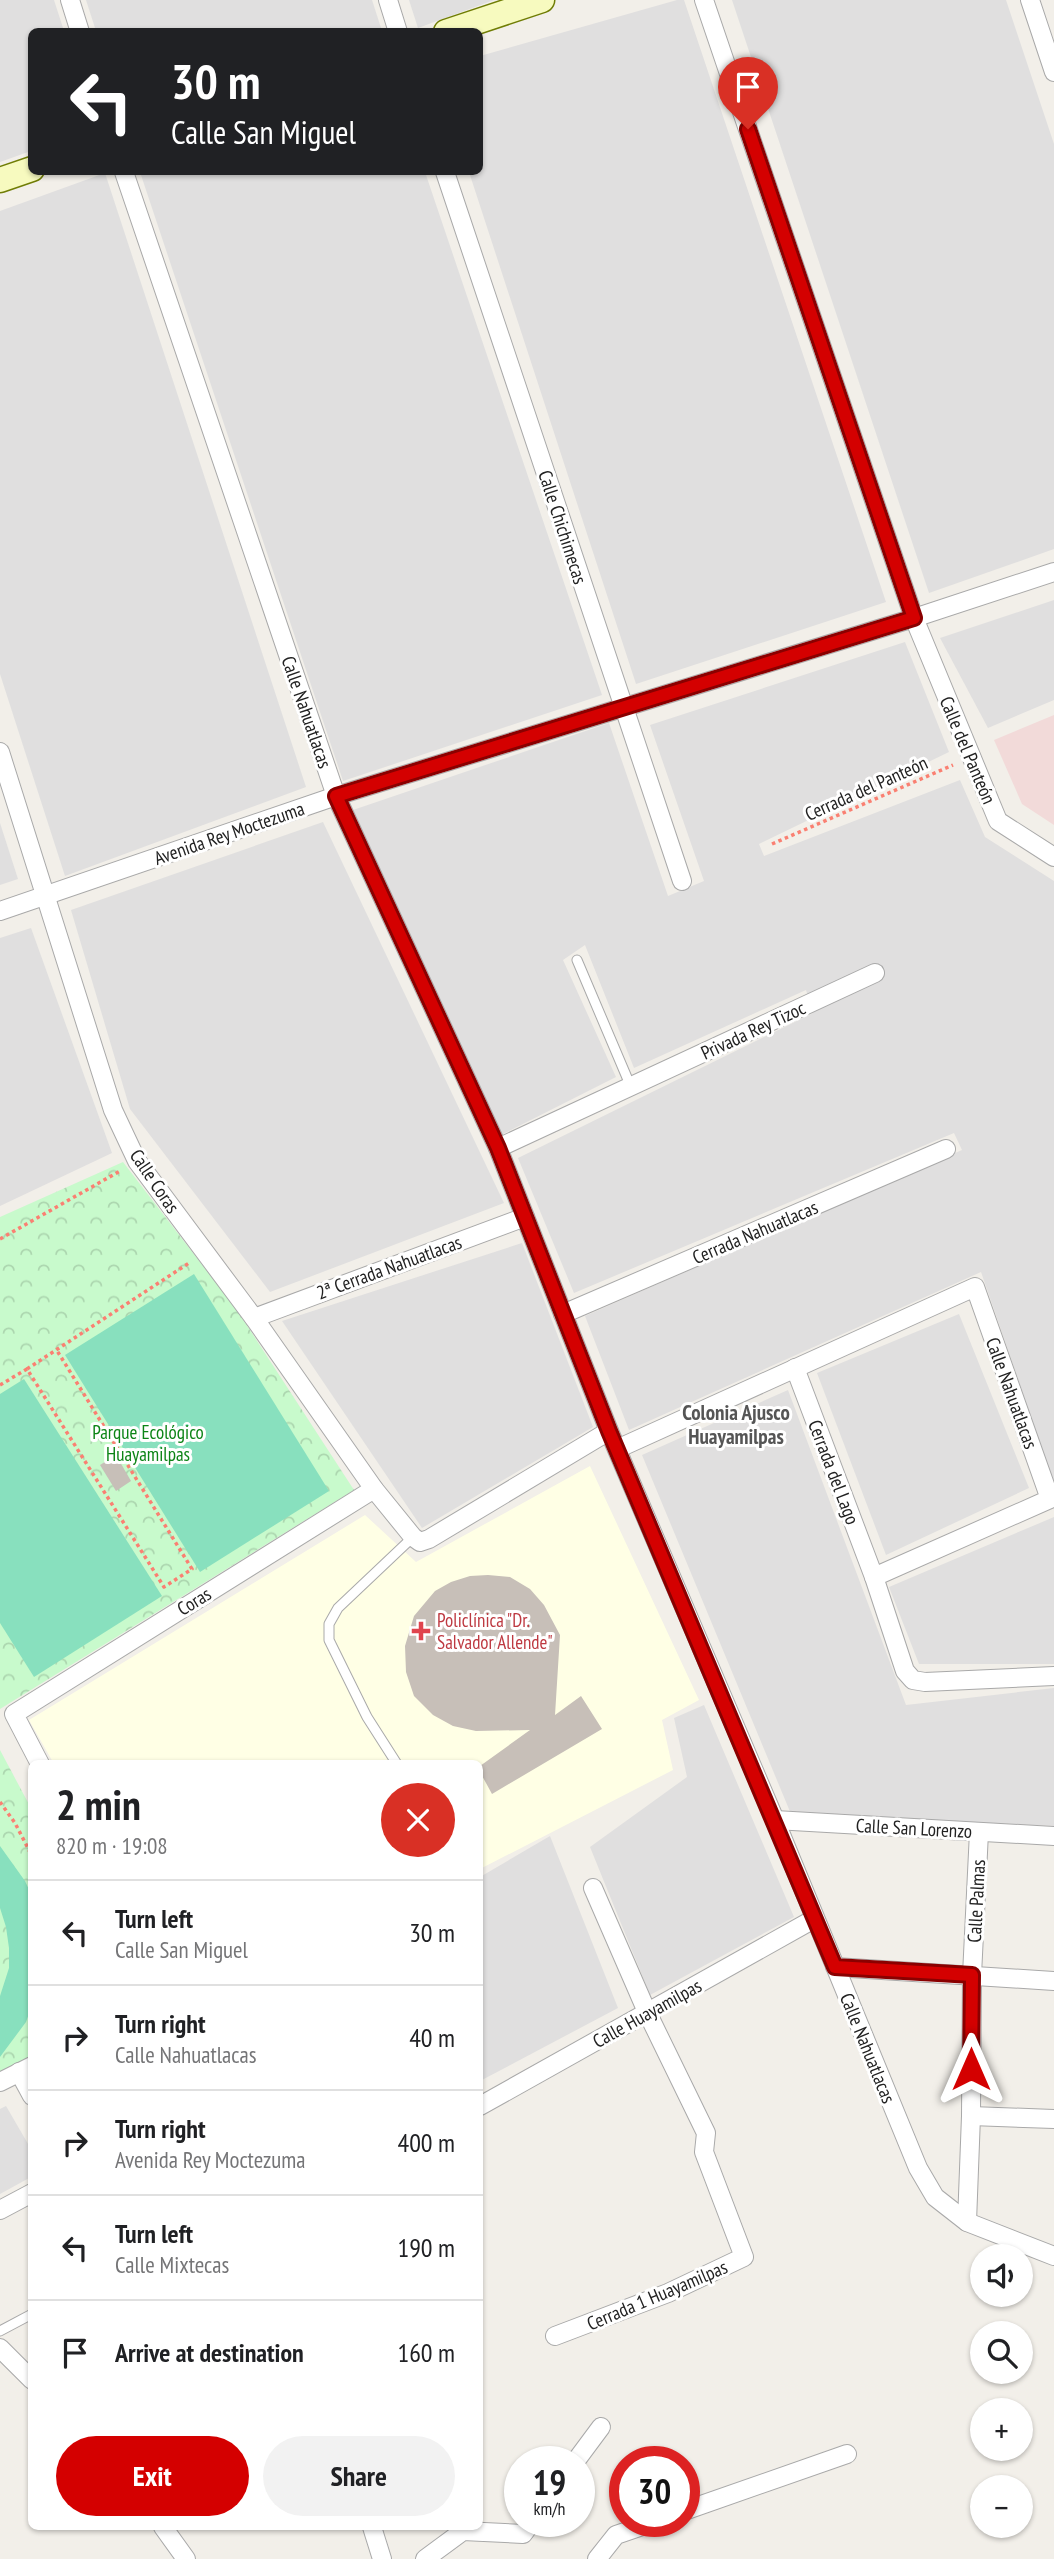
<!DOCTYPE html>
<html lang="en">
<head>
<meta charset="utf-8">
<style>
  :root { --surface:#fff; --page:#f2f2f2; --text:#202124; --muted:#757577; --line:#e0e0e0; --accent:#d40000 }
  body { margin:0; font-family:"PT Sans Narrow",sans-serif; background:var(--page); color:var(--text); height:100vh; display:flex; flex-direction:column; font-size:26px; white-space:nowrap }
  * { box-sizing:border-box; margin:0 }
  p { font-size:23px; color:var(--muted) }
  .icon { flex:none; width:38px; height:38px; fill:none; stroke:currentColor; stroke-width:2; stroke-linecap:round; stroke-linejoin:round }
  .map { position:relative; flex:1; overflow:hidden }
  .panel { position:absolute; left:28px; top:1760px; width:455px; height:770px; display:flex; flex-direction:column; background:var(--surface); border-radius:10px; box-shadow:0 2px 5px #0004 }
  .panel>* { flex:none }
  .guide { position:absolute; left:28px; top:28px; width:455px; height:147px; border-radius:10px; box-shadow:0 2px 5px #0004; background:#202124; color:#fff; overflow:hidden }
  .controls { position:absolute; left:970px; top:2244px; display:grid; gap:14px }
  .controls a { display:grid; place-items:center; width:63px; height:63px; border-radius:50%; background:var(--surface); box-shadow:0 2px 5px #0004; font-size:35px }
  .speed { position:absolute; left:504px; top:2446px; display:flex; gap:14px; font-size:35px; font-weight:700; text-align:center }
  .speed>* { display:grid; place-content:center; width:91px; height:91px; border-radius:50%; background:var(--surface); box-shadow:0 2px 5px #0004; line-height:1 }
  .speed small { font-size:18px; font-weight:400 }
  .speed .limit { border:10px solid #d22; background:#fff; color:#111 }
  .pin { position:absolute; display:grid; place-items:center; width:60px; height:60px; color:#fff; margin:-72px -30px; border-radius:50% 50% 50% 0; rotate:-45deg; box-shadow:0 0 7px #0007 }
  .pin .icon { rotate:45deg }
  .me { position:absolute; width:77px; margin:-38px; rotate:0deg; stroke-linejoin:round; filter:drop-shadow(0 0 5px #0008) }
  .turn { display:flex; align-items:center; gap:24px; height:147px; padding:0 28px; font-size:32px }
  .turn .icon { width:91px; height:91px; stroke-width:2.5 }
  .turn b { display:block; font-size:49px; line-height:60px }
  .round { display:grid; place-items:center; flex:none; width:74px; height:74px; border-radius:37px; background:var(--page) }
  .overview { display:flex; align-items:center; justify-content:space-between; height:119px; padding:0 28px }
  h1 { font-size:42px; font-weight:600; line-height:52px }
  .primary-button { display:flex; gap:14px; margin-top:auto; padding:14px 28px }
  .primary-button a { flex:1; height:80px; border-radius:42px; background:var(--accent); color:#fff; font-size:28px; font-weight:600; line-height:80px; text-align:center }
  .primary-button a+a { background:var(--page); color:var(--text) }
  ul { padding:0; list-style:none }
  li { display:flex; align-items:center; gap:21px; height:105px; padding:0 28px; border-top:2px solid var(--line) }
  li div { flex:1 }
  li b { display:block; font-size:26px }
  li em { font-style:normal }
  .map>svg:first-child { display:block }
  .residential { fill:#e0dfdf }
  .commercial { fill:#f2dad9 }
  .education { fill:#ffffe5 }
  .park { fill:url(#park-crowns) }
  .pitch { fill:#88e0be }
  .building { fill:#c7bfb8 }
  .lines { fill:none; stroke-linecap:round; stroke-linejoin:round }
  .lane-casing { stroke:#a9a9a9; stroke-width:11 }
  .street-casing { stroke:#a9a9a9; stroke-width:20 }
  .secondary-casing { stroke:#707d05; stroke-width:27 }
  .path { stroke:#fa8072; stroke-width:3.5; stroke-dasharray:3.5 3.5; stroke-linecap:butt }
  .lane { stroke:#fff; stroke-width:9 }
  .street { stroke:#fff; stroke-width:18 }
  .secondary { stroke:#f7fabf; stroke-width:24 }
  .route-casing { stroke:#8a0000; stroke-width:18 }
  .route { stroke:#d40000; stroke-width:12 }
  .health-dot { fill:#e0444e; stroke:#fff; stroke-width:2.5 }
  .labels { text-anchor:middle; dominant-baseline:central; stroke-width:6; stroke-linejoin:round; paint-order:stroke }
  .street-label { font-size:19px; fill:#222; stroke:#fff }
  .park-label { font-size:19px; fill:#0c8416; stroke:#fff }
  .health-label { font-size:19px; fill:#be3a42; stroke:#fff; text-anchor:start }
  .neighbourhood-label { font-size:21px; font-weight:bold; fill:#555; stroke:#fff }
</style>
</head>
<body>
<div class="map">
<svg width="1054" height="2559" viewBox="0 0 1054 2559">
  <defs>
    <pattern id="park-crowns" width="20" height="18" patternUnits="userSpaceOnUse" patternTransform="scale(1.75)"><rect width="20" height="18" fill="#c8facc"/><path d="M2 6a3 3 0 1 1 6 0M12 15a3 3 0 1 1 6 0" fill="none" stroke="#acd6af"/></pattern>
  </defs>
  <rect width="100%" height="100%" fill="#f2efe9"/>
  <g class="residential">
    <polygon points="0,0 54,0 64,31 32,32 31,151 0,162"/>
    <polygon points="86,0 372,0 382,31 96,31"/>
    <polygon points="409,0 494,0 418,28"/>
    <polygon points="677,0 684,0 886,602 636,684 469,172 480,172 480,56"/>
    <polygon points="732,0 1006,0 1054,144 1054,549 929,593"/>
    <polygon points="140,172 425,172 602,695 343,781"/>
    <polygon points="105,173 306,787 65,876 0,674 0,211"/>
    <polygon points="1054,600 1054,700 988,728 940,638"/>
    <polygon points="905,642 949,752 759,844 764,856 960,780 985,837 1054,881 1054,1483 981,1272 629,1430 585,1316 962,1150 954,1133 574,1293 518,1158 813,1013 806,990 634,1068 585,945 563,960 616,1077 501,1135 353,810 609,723 668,896 704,881 650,725"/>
    <polygon points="323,822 504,1203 270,1292 130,1109 71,910"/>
    <polygon points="0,823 18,879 0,885"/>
    <polygon points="31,928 112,1153 0,1206 0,938"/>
    <polygon points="522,1243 593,1427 422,1528 282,1321"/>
    <polygon points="959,1314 1029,1488 886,1555 817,1373"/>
    <polygon points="788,1390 906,1705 1054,1688 1054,1826 791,1814 642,1455"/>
    <polygon points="1054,1517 1054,1664 919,1664 889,1587"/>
    <polygon points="704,1705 794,1917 650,1995 590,1847 687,1777 674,1718"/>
    <polygon points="550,1836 618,2008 480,2081 480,1877"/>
    <polygon points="6,2106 31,2149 31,2177 0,2194 0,2109"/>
  </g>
  <polygon class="commercial" points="1054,715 1054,825 1022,804 994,740"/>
  <polygon class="education" points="590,1466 699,1700 662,1720 673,1770 480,1869 480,1764 54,1764 29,1720 365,1515 416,1562"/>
  <g class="park">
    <polygon points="123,1162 237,1310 354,1490 0,1709 0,1217"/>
    <polygon points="0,1750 32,1810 31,2059 0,2076"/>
  </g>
  <g class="pitch">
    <polygon points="194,1274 329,1491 200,1572 65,1355"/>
    <polygon points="24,1379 162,1596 34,1677 0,1623 0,1394"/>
    <polygon points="0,1846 25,1881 32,1896 31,2008 26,2022 0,2057 0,1996 9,1968 9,1948 6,1927 0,1908"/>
  </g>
  <g class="building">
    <polygon points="116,1455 131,1481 116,1491 100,1465"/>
    <polygon points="488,1575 510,1577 530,1589 544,1605 560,1635 555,1715 581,1696 602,1729 492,1794 480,1772 480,1766 530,1730 476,1731 453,1726 433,1715 414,1696 406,1672 405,1646 414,1616 435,1591 451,1582 470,1576"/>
  </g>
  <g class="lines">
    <defs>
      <g id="lane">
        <polyline points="577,960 631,1087"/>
        <polyline points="397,1764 367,1717 329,1640 329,1624 338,1608 413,1537"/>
        <polyline points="0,2331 32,2314"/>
      </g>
      <g id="street">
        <polyline points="70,0 80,32"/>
        <polyline points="388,0 398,32"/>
        <polyline points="704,0 914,618 998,821 1054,857"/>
        <polyline points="1030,0 1054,72"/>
        <polyline points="124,172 336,796 498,1148 609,1431 775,1820 918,2168 935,2197 967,2222 1054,2256"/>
        <polyline points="445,172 682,881"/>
        <polyline points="0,752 113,1110 137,1161 254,1318 374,1489 413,1537 420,1542 429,1539 609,1431"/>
        <polyline points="0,911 336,796 914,618 1054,572"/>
        <polyline points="498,1148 875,973"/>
        <polyline points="563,1314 946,1149"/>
        <polyline points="254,1318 525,1217"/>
        <polyline points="795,1368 874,1577 905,1671 913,1680 925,1682 1054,1676"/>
        <polyline points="617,1449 975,1287 1050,1499 874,1577"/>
        <polyline points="40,1764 14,1714 374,1489"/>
        <polyline points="775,1820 1054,1836"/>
        <polyline points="835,1967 1054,1981"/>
        <polyline points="19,2072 32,2096"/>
        <polyline points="0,2082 32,2066"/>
        <polyline points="480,2106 814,1919"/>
        <polyline points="971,2116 1054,2119"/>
        <polyline points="0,2210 32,2193"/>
        <polyline points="967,2222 971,2116 972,1975 979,1832"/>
        <polyline points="555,2336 668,2293 744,2257 704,2152 706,2133 647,2012 593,1888"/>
        <polyline points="0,2348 32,2380"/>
        <polyline points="575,2462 601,2427"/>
        <polyline points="684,2511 847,2454"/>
        <polyline points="163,2527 186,2559"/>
        <polyline points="372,2527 382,2559"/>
        <polyline points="425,2559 463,2531 523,2534 532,2522"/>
        <polyline points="597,2559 616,2535 654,2522"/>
      </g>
      <g id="secondary">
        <polyline points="446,32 542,0"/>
        <polyline points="0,180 32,169"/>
      </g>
    </defs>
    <use href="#lane" class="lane-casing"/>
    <use href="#street" class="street-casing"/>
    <use href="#secondary" class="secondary-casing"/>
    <g class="path">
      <polyline points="772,844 953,765"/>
      <polyline points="0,1239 120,1171"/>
      <polyline points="27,1369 189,1263"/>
      <polyline points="0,1385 27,1369 164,1587 192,1569 56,1349"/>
      <polyline points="0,1802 15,1823 32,1856"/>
    </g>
    <use href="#lane" class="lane"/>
    <use href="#street" class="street"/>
    <use href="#secondary" class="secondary"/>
  </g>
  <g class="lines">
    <defs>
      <polyline id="route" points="748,129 914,618 336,796 498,1148 609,1431 835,1967 972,1975 971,2069"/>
    </defs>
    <use href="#route" class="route-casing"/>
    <use href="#route" class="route"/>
  </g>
  <path class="health-dot" d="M417.5 1620.5h7v7h7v7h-7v7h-7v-7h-7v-7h7z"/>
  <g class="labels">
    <g class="street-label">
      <text transform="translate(563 527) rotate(72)">Calle Chichimecas</text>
      <text transform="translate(307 712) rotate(71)">Calle Nahuatlacas</text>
      <text transform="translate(968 750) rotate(67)">Calle del Panteón</text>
      <text transform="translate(866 788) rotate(-24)">Cerrada del Panteón</text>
      <text transform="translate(229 833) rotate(-19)">Avenida Rey Moctezuma</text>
      <text transform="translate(753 1030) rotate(-25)">Privada Rey Tizoc</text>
      <text transform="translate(155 1181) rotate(56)">Calle Coras</text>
      <text transform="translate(755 1232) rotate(-23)">Cerrada Nahuatlacas</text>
      <text transform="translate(389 1267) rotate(-20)">2ª Cerrada Nahuatlacas</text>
      <text transform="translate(1012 1393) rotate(70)">Calle Nahuatlacas</text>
      <text transform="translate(834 1472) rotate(69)">Cerrada del Lago</text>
      <text transform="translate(194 1601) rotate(-32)">Coras</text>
      <text transform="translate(914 1828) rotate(3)">Calle San Lorenzo</text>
      <text transform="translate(976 1901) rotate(-87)">Calle Palmas</text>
      <text transform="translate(647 2013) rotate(-29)">Calle Huayamilpas</text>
      <text transform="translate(868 2048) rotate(68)">Calle Nahuatlacas</text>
      <text transform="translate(657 2295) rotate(-23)">Cerrada 1 Huayamilpas</text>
    </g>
    <g class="park-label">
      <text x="148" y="1432">Parque Ecológico<tspan x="148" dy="22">Huayamilpas</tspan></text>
    </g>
    <g class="health-label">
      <text x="437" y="1620">Policlínica "Dr.<tspan x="437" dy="22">Salvador Allende"</tspan></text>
    </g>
    <g class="neighbourhood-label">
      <text x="736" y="1412">Colonia Ajusco<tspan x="736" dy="24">Huayamilpas</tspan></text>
    </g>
  </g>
</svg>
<div class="controls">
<a><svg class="icon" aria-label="sound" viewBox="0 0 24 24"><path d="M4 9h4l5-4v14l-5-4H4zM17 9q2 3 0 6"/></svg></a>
<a><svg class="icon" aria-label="search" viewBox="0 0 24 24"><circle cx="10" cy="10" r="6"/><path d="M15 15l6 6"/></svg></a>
<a>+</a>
<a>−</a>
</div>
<div class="speed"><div>19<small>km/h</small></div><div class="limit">30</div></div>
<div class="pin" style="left:748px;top:129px;background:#d93025"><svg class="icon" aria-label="arrive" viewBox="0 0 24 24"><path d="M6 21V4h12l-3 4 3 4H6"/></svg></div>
<svg class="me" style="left:971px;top:2069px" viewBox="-20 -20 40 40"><path d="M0-17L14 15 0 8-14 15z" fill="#d40000" stroke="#fff" stroke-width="4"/></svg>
<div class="guide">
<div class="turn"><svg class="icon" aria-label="left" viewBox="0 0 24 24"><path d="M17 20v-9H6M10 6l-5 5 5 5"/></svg><div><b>30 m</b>Calle San Miguel</div></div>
</div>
<section class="panel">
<div class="overview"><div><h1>2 min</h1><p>820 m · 19:08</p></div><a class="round" style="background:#d93025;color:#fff"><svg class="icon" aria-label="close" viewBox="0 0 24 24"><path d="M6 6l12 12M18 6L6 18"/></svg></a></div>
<ul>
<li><svg class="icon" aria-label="left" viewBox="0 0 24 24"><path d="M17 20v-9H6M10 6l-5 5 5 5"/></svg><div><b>Turn left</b><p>Calle San Miguel</p></div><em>30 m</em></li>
<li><svg class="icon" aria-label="right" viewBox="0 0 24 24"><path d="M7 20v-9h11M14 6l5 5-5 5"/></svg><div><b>Turn right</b><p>Calle Nahuatlacas</p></div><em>40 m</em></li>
<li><svg class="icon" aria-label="right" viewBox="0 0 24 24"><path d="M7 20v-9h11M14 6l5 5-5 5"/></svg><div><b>Turn right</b><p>Avenida Rey Moctezuma</p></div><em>400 m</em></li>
<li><svg class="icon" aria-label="left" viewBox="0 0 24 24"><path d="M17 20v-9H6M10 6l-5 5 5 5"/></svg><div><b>Turn left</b><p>Calle Mixtecas</p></div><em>190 m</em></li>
<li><svg class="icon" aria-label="arrive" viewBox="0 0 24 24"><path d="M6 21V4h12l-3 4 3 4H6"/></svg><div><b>Arrive at destination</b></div><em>160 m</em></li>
</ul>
<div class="primary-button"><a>Exit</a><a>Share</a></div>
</section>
</div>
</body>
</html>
